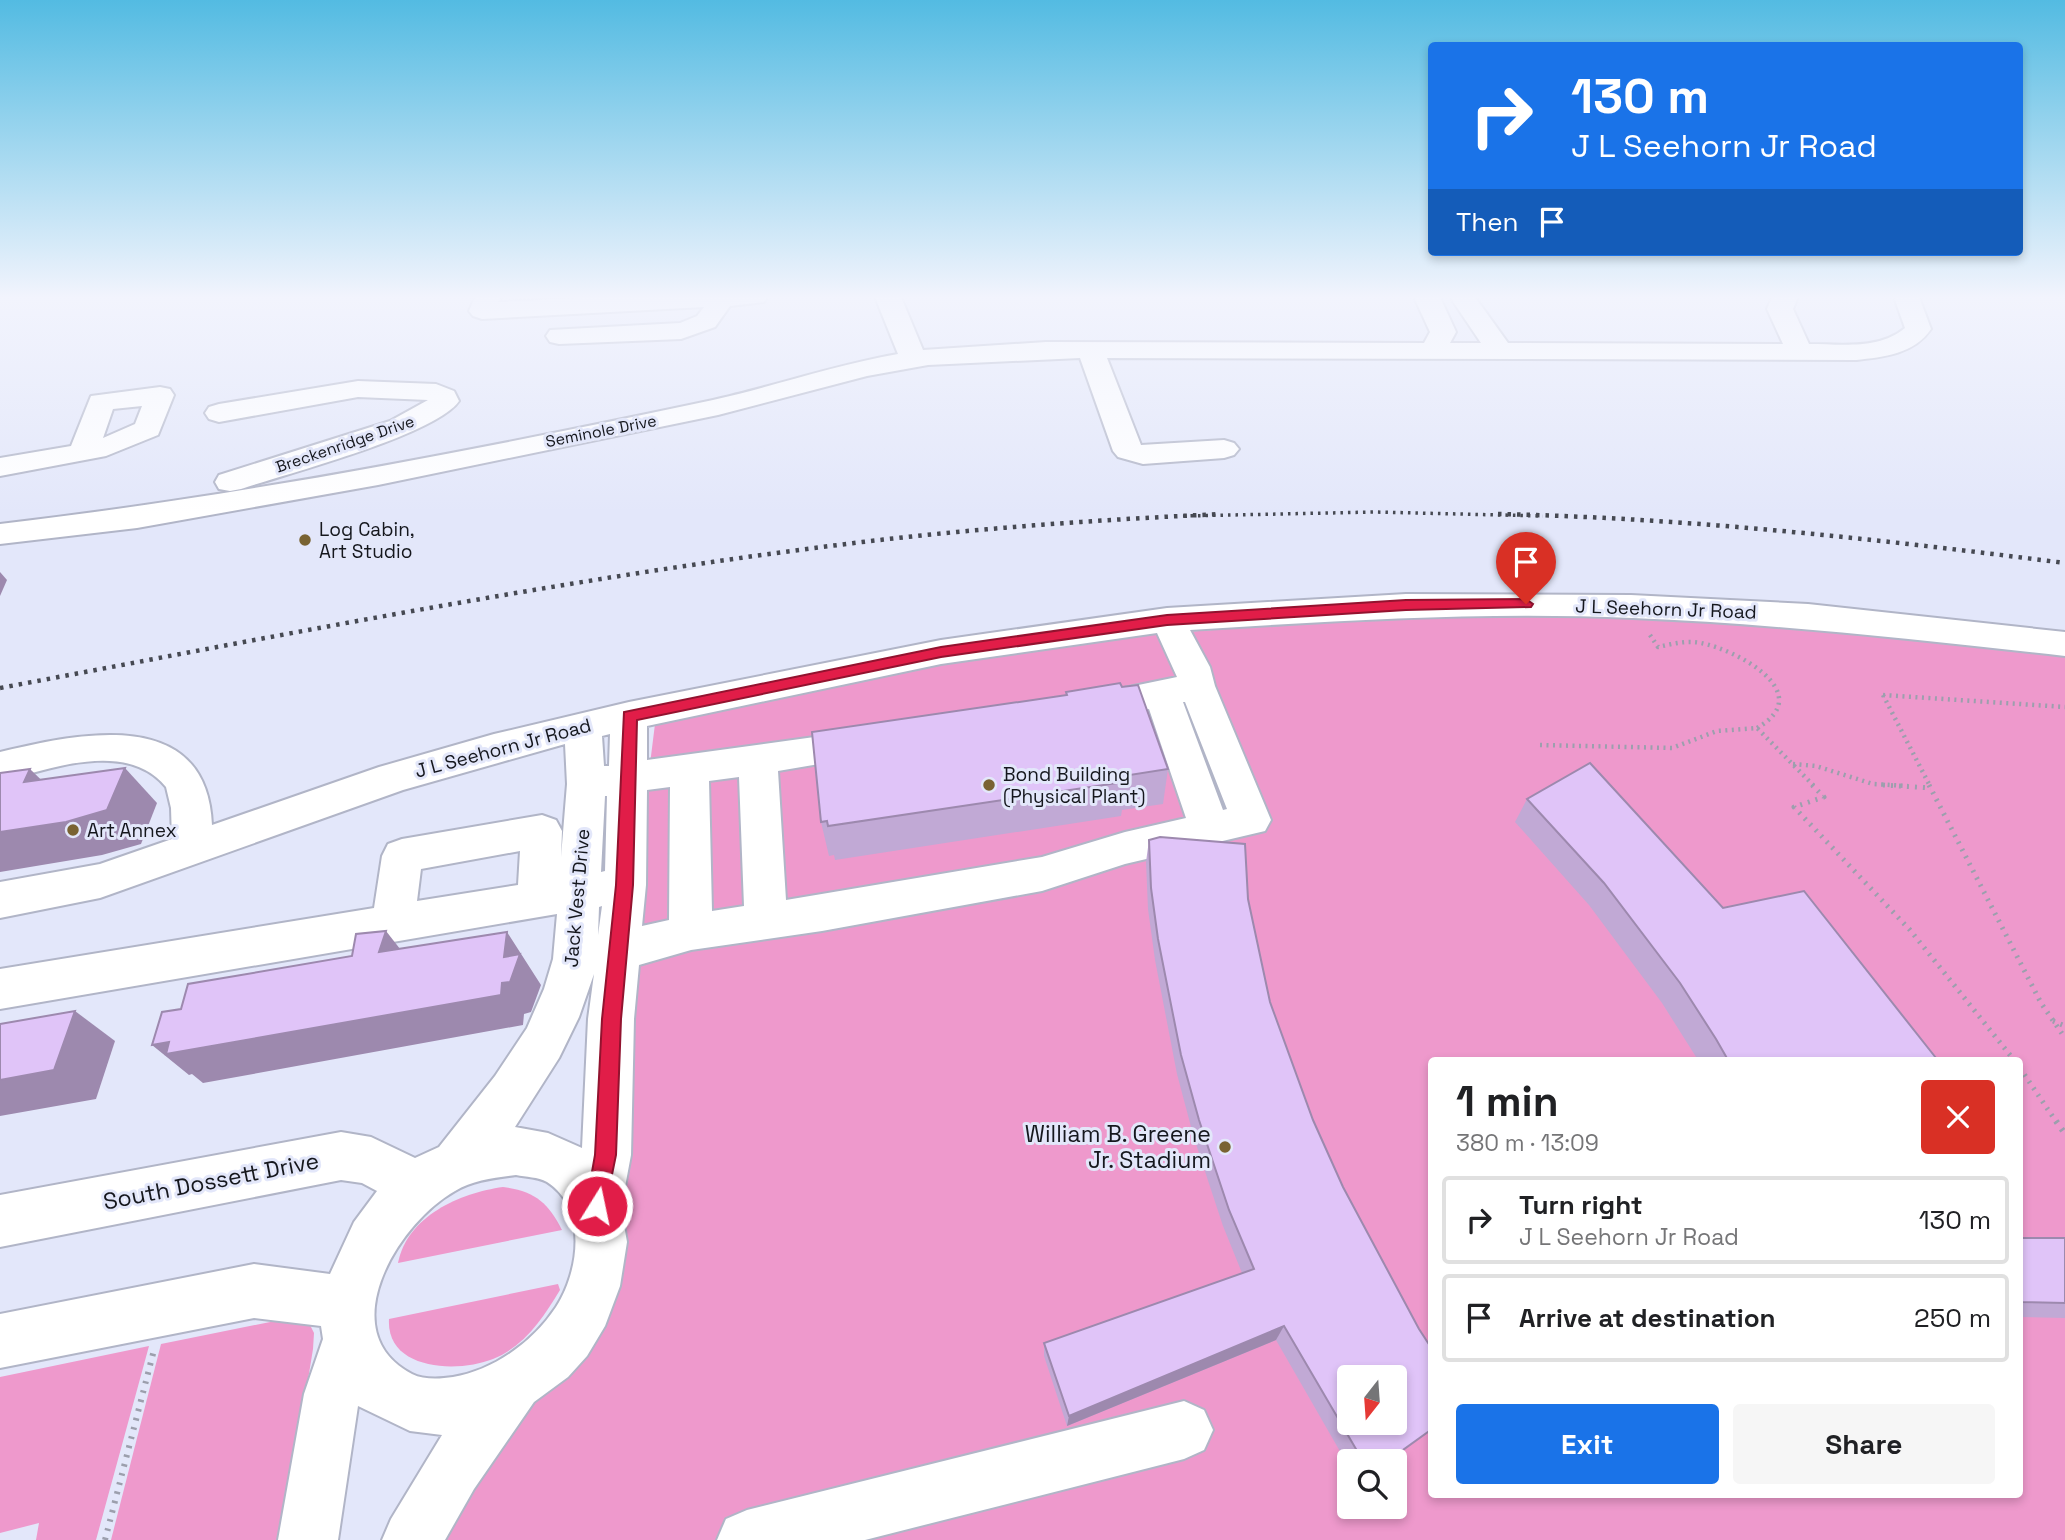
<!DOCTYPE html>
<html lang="en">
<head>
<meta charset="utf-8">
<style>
  :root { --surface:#fff; --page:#f6f6f6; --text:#202124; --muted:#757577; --line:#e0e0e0; --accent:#1a73e8 }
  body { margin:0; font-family:"Space Grotesk",sans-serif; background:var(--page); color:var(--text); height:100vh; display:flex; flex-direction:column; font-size:26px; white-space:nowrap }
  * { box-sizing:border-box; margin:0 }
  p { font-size:23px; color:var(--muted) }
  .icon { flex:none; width:38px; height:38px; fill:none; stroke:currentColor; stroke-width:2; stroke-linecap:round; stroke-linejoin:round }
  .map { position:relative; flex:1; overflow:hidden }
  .side { position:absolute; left:1428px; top:1057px; width:595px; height:441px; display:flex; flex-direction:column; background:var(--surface); border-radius:7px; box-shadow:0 4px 10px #0003 }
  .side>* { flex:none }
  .hud { position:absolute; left:1428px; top:42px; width:595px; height:214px; border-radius:7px; box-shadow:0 4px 10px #0003; background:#1a73e8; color:#fff; overflow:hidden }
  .needle { width:46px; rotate:197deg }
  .fabs { position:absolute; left:1337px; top:1365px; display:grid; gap:14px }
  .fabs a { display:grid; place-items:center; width:70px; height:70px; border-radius:7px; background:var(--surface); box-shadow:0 4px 10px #0003; font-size:35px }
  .pin { position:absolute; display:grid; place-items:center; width:60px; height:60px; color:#fff; margin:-72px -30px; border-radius:50% 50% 50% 0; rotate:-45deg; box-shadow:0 0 7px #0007 }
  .pin .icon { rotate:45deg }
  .me { position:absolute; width:77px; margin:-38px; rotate:10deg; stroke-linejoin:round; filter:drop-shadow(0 0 5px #0008) }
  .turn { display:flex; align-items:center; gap:24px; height:147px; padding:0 28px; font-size:32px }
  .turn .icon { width:91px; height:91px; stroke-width:2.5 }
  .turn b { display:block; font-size:49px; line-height:60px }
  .then { display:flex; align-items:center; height:66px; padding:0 28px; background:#0003; gap:14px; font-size:26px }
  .round { display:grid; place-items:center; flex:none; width:74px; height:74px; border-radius:7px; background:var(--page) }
  .head { display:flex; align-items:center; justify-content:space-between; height:119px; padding:0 28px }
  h1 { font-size:42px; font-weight:700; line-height:52px }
  .primary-button { display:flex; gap:14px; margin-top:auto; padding:14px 28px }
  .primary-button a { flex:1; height:80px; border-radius:7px; background:var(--accent); color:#fff; font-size:28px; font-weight:700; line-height:80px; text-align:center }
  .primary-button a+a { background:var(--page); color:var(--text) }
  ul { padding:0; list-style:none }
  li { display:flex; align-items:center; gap:21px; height:88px; margin:0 14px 10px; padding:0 14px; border:4px solid var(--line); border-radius:7px }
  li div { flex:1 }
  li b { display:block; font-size:26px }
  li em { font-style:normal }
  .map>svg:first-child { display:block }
  .green { fill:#e9c; fill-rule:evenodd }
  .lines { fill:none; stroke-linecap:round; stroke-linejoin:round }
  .minor-casing { stroke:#b1b5c7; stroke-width:4 }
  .path-far2 { stroke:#9c9fad; stroke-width:4.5; stroke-dasharray:2 4.5; stroke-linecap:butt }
  .path-far1 { stroke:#9c9fad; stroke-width:5; stroke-dasharray:2 6; stroke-linecap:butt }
  .path { stroke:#9c9fad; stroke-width:6; stroke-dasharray:2.5 7; stroke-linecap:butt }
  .minor { fill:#fff; fill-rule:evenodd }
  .rail-far1 { stroke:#464952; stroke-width:3.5; stroke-dasharray:2.5 5; stroke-linecap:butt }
  .rail { stroke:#464952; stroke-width:4.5; stroke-dasharray:3.5 6; stroke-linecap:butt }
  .wall { fill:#c1a9d5 }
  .shaded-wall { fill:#9d89ae }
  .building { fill:#e0c4f8; stroke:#9d89ae; stroke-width:2; fill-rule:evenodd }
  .route { fill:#e11d48; stroke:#92132f; stroke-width:2 }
  .poi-dot { fill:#796332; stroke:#e3e7fa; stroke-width:2.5 }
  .labels { text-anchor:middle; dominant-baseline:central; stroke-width:6; stroke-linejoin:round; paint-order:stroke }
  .far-street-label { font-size:16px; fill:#15171d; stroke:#e3e7fa }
  .poi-label { font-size:19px; fill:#15171d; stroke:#e3e7fa; text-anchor:start }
  .street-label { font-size:19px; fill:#15171d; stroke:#e3e7fa }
  .near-poi-label { font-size:23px; fill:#15171d; stroke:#e3e7fa; text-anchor:end }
  .near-street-label { font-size:23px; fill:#15171d; stroke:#e3e7fa }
</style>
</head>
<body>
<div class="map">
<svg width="2065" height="1540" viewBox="0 0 2065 1540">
  <rect width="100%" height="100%" fill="#e3e7fa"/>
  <g class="green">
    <path d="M1411 615H1606L1743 621 2065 655V1540H424L555 1370 645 910 646 796 655 724 881 674 1119 637ZM1432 1060H2020V1494H1432ZM1349 1377H1395V1423H1349ZM1349 1461H1395V1507H1349Z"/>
    <path d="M503 1187C534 1191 548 1202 562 1230L398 1263C407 1216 460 1193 503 1187Z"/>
    <path d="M558 1284 560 1290C543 1318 525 1346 493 1359 458 1373 386 1371 389 1319Z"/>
    <polygon points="305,1315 314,1333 313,1349 282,1540 111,1540 161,1344"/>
    <polygon points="149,1346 96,1540 36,1540 39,1523 0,1533 0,1377"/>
  </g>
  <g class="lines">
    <defs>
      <g id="minor">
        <polygon points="475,297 501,297 498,302 602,297 767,297 764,302 730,306 715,327 681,339 559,344 550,342 546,336 550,330 680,323 697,316 704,307 482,319 473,316 469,311"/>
        <path d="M875 297H901L923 350 1046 342 1424 343 1430 332 1414 297H1440L1456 332 1450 343H1481L1450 297H1475L1508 343 1783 344 1767 309 1772 297H1798L1793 309 1809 344C1841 344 1879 350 1905 328L1894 297H1919L1931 329C1914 354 1884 357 1856 360L1107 358 1141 445 1224 440 1234 443 1239 449 1234 455 1224 458 1143 464 1118 457 1113 451 1080 358 928 365 867 376 718 415 378 485 137 528 0 544V524C240 496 477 450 713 400 775 386 835 365 898 354Z"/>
        <path d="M358 381 436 384 454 391 459 401C436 435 286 474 241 489L230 491 219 489 215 482 219 475 390 421 428 400 358 397 219 422 209 419 205 413 209 407 219 404Z"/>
        <path d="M160 387 170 389 174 395 158 435 106 456 0 476V458L71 446 91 396ZM142 406 135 424 103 438 113 409Z"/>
        <path d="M1406 594 1631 595 1808 604 2065 632V656C1921 640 1778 624 1633 618 1485 611 1337 621 1190 630L1210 667 1215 686 1271 820 1265 831 1125 864 1042 891 822 931 691 950 639 965 634 1019 631 1155 621 1208 627 1242 620 1286 605 1326 587 1356 568 1377 534 1402 474 1489 445 1540H382L391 1519 442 1435 410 1431 358 1406 338 1540H278L304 1394 323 1339 321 1326 254 1318 0 1368V1314L254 1264 330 1274 354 1222 377 1191 362 1183 341 1180 0 1247V1195L341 1132 371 1137 415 1158 439 1147 495 1076 527 1028 544 989 553 959 557 914 0 1009V969L374 908 382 856 388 844 402 839 542 815 556 820 562 831 561 857 567 784 565 744 403 790 100 898 0 918V882L100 864 172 839 171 808 166 787C127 739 49 769 0 782V752C79 733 207 705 212 825L379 767 494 734 629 702 941 640 1167 608ZM1157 633 1177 677 1090 695 1077 698 1072 708 1077 718 1090 721 1149 709 1186 818 1125 832 1042 857 786 900 778 771 878 754 884 744 878 734 865 730 647 760V726L941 664ZM1183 702H1185L1227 809 1223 810ZM610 734 609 766H604L602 736ZM739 777 744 906 712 911 709 781ZM670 787 669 920 642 926 646 885 647 790ZM605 796H607L605 871 601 872ZM520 851 518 885 417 901 421 869ZM602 906 598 935 599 907ZM594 974 588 1019 582 1148 548 1133 515 1127 559 1058 579 1017ZM516 1175C526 1177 538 1177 547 1182 588 1208 579 1272 556 1307 533 1342 494 1370 453 1377 440 1379 424 1380 412 1374 331 1332 398 1223 455 1191 473 1180 495 1178 516 1175Z"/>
        <polygon points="1184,1401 1204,1410 1213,1430 1204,1450 1184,1459 865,1540 717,1540 726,1519 747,1510"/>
      </g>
    </defs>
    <use href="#minor" class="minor-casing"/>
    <g class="path-far2">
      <path d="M1650 635 1658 647C1672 644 1686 640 1701 643 1737 650 1818 693 1757 728"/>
      <polyline points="1883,695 1930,786"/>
      <polyline points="1883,695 2065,707"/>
      <polyline points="1540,745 1672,748 1717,731 1757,728 1814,786"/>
      <polyline points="1793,764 1816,766 1873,784 1908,786"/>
    </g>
    <g class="path-far1">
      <polyline points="1812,785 1824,797 1794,807 1910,930 2014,1060"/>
      <polyline points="1883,785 1931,788"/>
      <polyline points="1929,785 2041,1003 2065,1038"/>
      <polyline points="2053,1021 2065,1026"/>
      <polyline points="2020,1068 2057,1123"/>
    </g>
    <g class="path">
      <polyline points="2056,1121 2065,1134"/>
      <polyline points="105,1540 154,1350"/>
    </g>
    <use href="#minor" class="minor"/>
    <polyline class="rail-far1" points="1183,516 1375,512 1543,516"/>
    <g class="rail">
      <path d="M1498 514C1688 518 1877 539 2065 563"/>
      <path d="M0 688C278 636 556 580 838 545 965 529 1093 520 1221 514"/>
    </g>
  </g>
  <g class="wall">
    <polygon points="1122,687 1168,769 1163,804 1122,810 1121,816 835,860 834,855 829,856 821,822 1066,696 1066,692"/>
    <polygon points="1527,799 1723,908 1936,1058 1933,1060 1698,1060 1662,1003 1589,905 1515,822"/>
    <polygon points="1149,840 1248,899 1270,1002 1313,1120 1432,1429 1388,1461 1349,1461 1349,1467 1276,1340 1067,1426 1044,1356 1044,1343 1242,1273 1223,1226 1194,1138 1177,1074 1155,960 1148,909 1146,862"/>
    <polygon points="2020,1238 2065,1238 2065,1318 2020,1317"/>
  </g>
  <g class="shaded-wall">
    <polygon points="0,572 7,580 0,596"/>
    <polygon points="125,768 157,803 141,844 102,855 0,872 0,832"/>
    <polygon points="30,769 66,804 24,782"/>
    <polygon points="386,931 411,963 379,952"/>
    <polygon points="507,932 541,985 531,1012 524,1014 523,1025 203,1083 192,1074 189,1075 152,1045 504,957"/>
    <polygon points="75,1011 115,1041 96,1099 0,1116 0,1080"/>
    <polygon points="1284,1326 1276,1340 1067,1426 1069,1416"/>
    <polygon points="1432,1429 1388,1461 1378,1461"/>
  </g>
  <g class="building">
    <polygon points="1120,683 1122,687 1138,685 1168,769 1123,776 1124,782 828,826 827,821 821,822 812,732 1067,695 1066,692"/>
    <polygon points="1590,763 1723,908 1804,891 1936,1058 1926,1060 1728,1060 1716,1039 1680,983 1604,883 1527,799"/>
    <polygon points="125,768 107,810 66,822 0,832 0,773 30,769 24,782"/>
    <path d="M1160 837 1245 844 1248 899 1270 1002 1313 1120 1343 1187 1419 1329 1432 1349V1429L1400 1452 1378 1461H1363L1284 1326 1069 1416 1044 1343 1254 1269 1229 1210 1199 1120 1181 1055 1158 939 1151 888 1149 840ZM1349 1377H1395V1423H1349Z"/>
    <polygon points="386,931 379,952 507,932 504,957 520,954 510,982 502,983 501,995 166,1054 169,1042 152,1045 162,1012 181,1009 188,984 352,956 356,934"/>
    <polygon points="75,1011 54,1070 0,1080 0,1024"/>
    <polygon points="2020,1238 2065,1238 2065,1303 2020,1302"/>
  </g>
  <linearGradient id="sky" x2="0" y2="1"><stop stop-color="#53bbe2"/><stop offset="0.58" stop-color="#f2f4fd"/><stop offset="1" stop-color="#f2f4fd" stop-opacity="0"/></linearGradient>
  <rect width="2065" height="513" fill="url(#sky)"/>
  <polygon class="route" points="1526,599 1533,604 1531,607 1406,610 1167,625 941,657 637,720 633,885 621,1019 616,1155 604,1214 597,1217 589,1214 586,1206 595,1155 602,1019 616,885 624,712 941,647 1167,615 1406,600"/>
  <g class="poi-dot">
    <circle cx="305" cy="540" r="7"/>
    <circle cx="989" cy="785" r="7"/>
    <circle cx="73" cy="830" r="7"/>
    <circle cx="1225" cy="1147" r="7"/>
  </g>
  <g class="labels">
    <g class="far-street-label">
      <text transform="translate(601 431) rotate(-11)">Seminole Drive</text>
      <text transform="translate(345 444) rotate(-19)">Breckenridge Drive</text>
    </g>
    <g class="poi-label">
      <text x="319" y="529">Log Cabin,<tspan x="319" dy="22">Art Studio</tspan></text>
      <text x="1003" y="774">Bond Building<tspan x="1003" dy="22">(Physical Plant)</tspan></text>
      <text x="87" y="830">Art Annex</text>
    </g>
    <g class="street-label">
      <text transform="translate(1666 609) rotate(2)">J L Seehorn Jr Road</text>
      <text transform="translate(503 748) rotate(-15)">J L Seehorn Jr Road</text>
      <text transform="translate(577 898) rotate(-85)">Jack Vest Drive</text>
    </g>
    <g class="near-poi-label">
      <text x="1211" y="1134">William B. Greene<tspan x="1211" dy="26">Jr. Stadium</tspan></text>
    </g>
    <g class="near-street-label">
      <text transform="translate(211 1181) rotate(-11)">South Dossett Drive</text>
    </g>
  </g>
</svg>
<div class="fabs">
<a><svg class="needle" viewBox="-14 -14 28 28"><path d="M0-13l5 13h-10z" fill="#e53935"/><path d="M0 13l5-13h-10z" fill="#757577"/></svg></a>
<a><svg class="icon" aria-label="search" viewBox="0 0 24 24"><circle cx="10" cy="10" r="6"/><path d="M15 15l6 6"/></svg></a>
</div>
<div class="pin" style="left:1526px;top:604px;background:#d93025"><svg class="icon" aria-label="arrive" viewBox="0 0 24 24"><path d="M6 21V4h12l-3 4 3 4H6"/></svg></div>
<svg class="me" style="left:597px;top:1206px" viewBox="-20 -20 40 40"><circle r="17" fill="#e11d48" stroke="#fff" stroke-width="3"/><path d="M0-11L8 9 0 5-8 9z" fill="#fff"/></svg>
<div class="hud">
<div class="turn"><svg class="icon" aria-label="right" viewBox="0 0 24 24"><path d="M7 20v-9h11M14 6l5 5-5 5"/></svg><div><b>130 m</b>J L Seehorn Jr Road</div></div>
<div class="then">Then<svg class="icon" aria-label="arrive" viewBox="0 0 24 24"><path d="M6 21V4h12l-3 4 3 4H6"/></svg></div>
</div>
<section class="side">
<div class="head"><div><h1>1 min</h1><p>380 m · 13:09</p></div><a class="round" style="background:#d93025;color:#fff"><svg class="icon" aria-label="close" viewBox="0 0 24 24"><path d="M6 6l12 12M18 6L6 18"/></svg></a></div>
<ul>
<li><svg class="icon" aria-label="right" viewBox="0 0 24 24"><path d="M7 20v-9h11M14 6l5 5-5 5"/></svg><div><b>Turn right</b><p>J L Seehorn Jr Road</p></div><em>130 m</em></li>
<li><svg class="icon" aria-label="arrive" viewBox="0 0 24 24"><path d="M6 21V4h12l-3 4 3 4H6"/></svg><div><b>Arrive at destination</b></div><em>250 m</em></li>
</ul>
<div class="primary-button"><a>Exit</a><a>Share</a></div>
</section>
</div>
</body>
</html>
